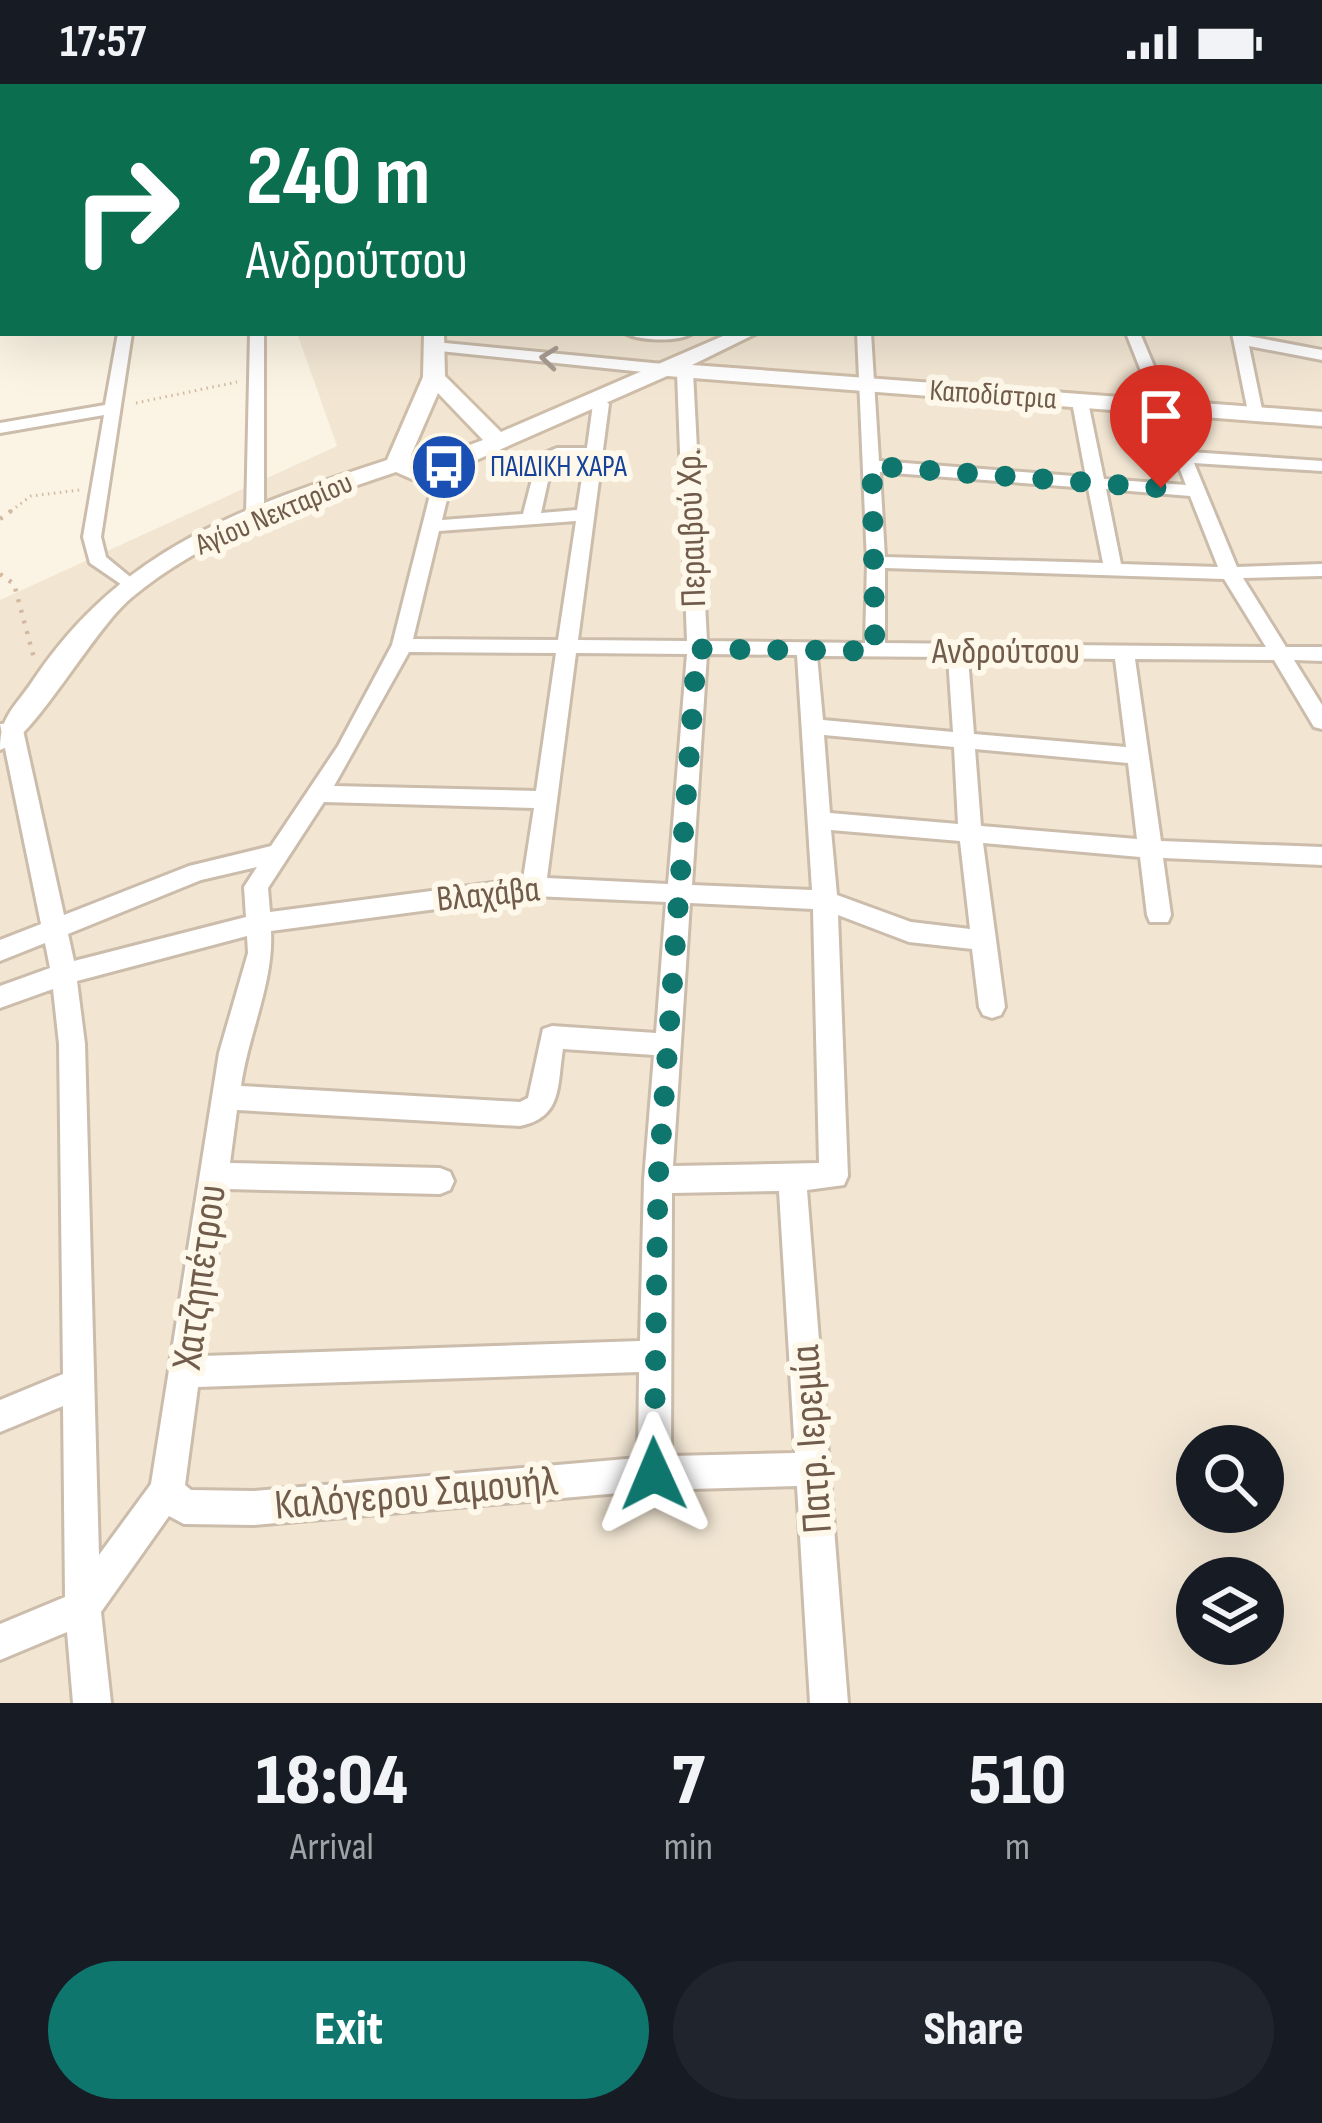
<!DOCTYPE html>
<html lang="en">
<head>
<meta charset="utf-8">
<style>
  :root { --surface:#171b24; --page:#20242c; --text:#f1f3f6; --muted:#9ea1a6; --accent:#0f766e }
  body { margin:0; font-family:"Sofia Sans Condensed",sans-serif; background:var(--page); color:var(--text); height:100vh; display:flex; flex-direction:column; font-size:45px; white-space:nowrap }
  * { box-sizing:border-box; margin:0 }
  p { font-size:39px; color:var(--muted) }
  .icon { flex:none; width:66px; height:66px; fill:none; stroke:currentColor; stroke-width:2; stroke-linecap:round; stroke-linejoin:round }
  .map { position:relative; height:1619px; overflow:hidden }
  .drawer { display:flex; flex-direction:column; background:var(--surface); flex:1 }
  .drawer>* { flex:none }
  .guide { position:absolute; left:0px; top:0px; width:1323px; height:252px; box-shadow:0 12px 48px #0002; background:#0b6e4f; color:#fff; overflow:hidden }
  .buttons { position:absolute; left:1176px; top:1341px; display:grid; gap:24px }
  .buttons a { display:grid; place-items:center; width:108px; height:108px; border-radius:50%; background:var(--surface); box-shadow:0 12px 48px #0002; font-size:60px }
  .pin { position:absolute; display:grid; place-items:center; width:102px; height:102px; color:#fff; margin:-123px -51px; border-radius:50% 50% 50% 0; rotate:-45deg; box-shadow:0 0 12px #0007 }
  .pin .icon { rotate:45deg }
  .me { position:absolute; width:132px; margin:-66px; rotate:359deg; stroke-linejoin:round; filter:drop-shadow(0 0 9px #0008) }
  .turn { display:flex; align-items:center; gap:42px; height:252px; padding:0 48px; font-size:54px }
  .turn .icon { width:156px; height:156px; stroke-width:2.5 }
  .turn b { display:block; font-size:84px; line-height:102px }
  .eta { display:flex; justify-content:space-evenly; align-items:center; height:204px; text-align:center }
  .eta b { font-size:72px; font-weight:800; line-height:84px }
  .primary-button { display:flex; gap:24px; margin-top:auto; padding:24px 48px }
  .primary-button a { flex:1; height:138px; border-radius:72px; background:var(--accent); color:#fff; font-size:48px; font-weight:800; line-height:138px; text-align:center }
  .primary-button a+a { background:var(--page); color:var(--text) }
  .status { display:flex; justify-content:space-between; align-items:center; height:84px; padding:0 60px; background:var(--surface); direction:ltr }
  .status svg { height:33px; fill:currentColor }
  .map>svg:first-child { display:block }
  .residential { fill:#f2e6d3; fill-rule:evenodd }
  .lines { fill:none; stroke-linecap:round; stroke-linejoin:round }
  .street-casing { stroke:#cbbcab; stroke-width:6 }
  .secondary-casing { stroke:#cebda9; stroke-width:6 }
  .path-far1 { stroke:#d3b9a0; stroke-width:3; stroke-dasharray:1.5 4.5; stroke-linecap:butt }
  .path { stroke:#d3b9a0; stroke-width:4.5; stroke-dasharray:3 8; stroke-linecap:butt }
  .street { fill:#fff; fill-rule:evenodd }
  .secondary { fill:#fff; fill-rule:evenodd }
  .oneway { stroke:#aa9d93 }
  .route { stroke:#0f766e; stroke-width:21; stroke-dasharray:0 37.8 }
  .labels { text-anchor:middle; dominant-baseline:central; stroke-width:12; stroke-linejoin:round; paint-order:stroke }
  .far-street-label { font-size:30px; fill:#715c4b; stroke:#fef8ea }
  .far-transit-label { font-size:30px; fill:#164399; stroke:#fef8ea; text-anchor:start }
  .street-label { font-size:36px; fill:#715c4b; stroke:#fef8ea }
  .near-street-label { font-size:42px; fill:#715c4b; stroke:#fef8ea }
</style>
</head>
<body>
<div class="status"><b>17:57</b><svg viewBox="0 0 49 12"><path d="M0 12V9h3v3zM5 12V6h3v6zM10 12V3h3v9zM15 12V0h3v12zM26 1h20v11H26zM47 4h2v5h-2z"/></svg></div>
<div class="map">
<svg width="1322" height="1619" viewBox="0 0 1322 1619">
  <rect width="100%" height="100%" fill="#fbf4e4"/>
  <path class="residential" d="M208 0H1322V1619H0V516L337 362 297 249H1320V3ZM1197 1362H1263V1428H1197ZM1197 1494H1263V1560H1197Z"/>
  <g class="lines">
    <defs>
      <g id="street">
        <polygon points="168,0 178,0 180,3 170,3"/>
        <polygon points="475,0 485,0 486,3 476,3"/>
        <polygon points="558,0 568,0 569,3 559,3"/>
        <polygon points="662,0 672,0 673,3 663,3"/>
        <polygon points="764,0 774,0 776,3 766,3"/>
        <polygon points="835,0 846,0 848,3 837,3"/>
        <polygon points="1076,0 1089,0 1091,3 1078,3"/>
        <polygon points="1145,0 1158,0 1161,3 1148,3"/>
        <rect x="0" y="27" width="3" height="6"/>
        <rect x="0" y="49" width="3" height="8"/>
        <rect x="1320" y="70" width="2" height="8"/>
        <rect x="0" y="75" width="3" height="8"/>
        <polygon points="1320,98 1322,99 1322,107 1320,106"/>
        <polygon points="1320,123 1322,124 1322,132 1320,131"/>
        <rect x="1320" y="164" width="2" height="8"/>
        <polygon points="118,249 132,249 101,453 106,473 140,501 131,507 90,479 83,453 104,331 0,349 0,339 105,321"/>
        <polygon points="250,249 264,249 264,432 255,437 246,432"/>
        <path d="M625 249H691V250C676 258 640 257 625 249Z"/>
        <path d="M857 249H871L879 377 1086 393 1072 318 1080 313 1088 318 1104 395 1186 401 1126 249H1140L1190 368 1322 377V387L1194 379 1237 483 1322 480V492L1243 494 1286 563H1322V577L1294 576 1322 621V645L1314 643 1274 576 1135 575 1161 757 1322 763V781L1163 774 1171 831 1168 838H1150L1147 831 1140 773 983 759 1005 923 1001 931 992 934 983 931 979 923 972 865 909 858 838 831 848 1092 844 1101 807 1106 848 1619H810L797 1402 654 1406 254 1441 184 1440 169 1432 101 1528 111 1619H73L67 1548 0 1576V1540L65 1513 63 1322 0 1348V1316L63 1290 59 960 53 905 0 924V902L50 884 45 859 0 877V856L41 840 0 640 12 639 23 646 64 831 189 782 271 762 338 662 392 561 431 407 423 387 426 383H438L449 407 442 436 523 430 538 372 557 364H587L593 320 588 314 596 309 609 320 578 556 687 557 677 288 685 283 693 288 707 557 865 559 867 478ZM560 374H585L577 426 541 429 552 379ZM880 388 1088 404 1103 479 885 473ZM1106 405 1190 412 1218 483 1121 480ZM576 437 558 556 413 555 439 447ZM885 484 1224 495 1266 563 885 559ZM409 568 556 569 536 707 334 702ZM576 569 687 570 668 800 547 794ZM707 570 797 571 812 806 692 801ZM817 572 948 573 953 648 823 636ZM968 573 1115 575 1126 663 974 650ZM824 651 954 663 958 740 830 729ZM975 665 1128 679 1137 755 981 742ZM324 718 534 724 523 795 270 828 268 804ZM831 746 960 757 970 845 911 838 837 811ZM257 783 244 803 246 833 74 877 68 850 201 796ZM534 812 666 818 656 949 552 942 543 945 528 1014 520 1018 241 1002C248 951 274 898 271 847ZM690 819 813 825 819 1079 673 1082ZM247 852 248 869 219 969 151 1400 99 1471 85 960 77 897ZM563 965 654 971 644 1096 640 1257 203 1272 226 1105 440 1110 450 1106 454 1097 450 1088 440 1084 230 1079 237 1026 520 1042C563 1033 557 1002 563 965ZM779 1107 795 1369 671 1372 672 1109ZM639 1288 638 1374 254 1407 191 1406 185 1401 198 1303Z"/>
        <polygon points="1232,249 1322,266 1322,276 1249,262 1263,330 1249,333"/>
        <polygon points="435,258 663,280 671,285 663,290 430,266 430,260"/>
      </g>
      <g id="secondary">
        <polygon points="338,0 352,0 353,3 337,3"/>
        <polygon points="1211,0 1231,0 1234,3 1213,3"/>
        <rect x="1320" y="32" width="2" height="10"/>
        <path d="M424 249H444L445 292 501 348 730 249H757L692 281 1322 328V342L667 292 440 392 412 395 396 388C304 419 206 451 131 514 93 546 32 657 0 666 0 631 15 624 34 595 122 464 243 423 387 376L423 293ZM438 309 483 356 416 381 411 371Z"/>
      </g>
    </defs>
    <use href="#street" class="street-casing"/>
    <use href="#secondary" class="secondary-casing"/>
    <g class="path-far1">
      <polyline points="136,319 237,298"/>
      <polyline points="11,427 31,412 80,406"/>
    </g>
    <g class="path">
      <polyline points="0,435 15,424"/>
      <polyline points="0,490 14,500 34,574"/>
    </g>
    <use href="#street" class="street"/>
    <use href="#secondary" class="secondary"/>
  </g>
  <defs><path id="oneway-chevron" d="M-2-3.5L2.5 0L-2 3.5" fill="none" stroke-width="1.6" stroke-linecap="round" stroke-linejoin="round" transform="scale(3)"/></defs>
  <use class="oneway" href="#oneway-chevron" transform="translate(549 274) rotate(-174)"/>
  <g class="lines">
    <polyline class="route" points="654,1390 658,1096 697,565 875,567 872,382 1161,404"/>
  </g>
  <defs>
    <symbol id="bus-disc" viewBox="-11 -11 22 22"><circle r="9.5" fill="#1a4fb4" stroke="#fef8ea"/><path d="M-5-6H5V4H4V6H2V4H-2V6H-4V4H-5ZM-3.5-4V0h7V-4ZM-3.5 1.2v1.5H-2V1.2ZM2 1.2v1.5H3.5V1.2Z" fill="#fff"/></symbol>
  </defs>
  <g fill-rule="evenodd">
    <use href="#bus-disc" x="406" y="345" width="76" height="76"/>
  </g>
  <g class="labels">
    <g class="far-street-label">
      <text transform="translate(993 311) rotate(4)">Καποδίστρια</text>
      <text transform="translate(274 430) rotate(-23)">Αγίου Νεκταρίου</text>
    </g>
    <g class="far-transit-label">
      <text x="490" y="383">ΠΑΙΔΙΚΗ ΧΑΡΑ</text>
    </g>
    <g class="street-label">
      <text transform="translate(692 444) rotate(-92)">Περαιβού Χρ.</text>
      <text x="1006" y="568">Ανδρούτσου</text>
      <text transform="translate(488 811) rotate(-6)">Βλαχάβα</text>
    </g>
    <g class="near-street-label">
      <text transform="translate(200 1193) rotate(-82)">Χατζηπέτρου</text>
      <text transform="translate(812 1355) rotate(-94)">Πατρ. Ιερεμία</text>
      <text transform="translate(416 1410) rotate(-5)">Καλόγερου Σαμουήλ</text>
    </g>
  </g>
</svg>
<div class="buttons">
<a><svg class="icon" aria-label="search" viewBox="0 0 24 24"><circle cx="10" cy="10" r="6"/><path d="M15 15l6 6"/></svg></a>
<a><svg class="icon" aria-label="layers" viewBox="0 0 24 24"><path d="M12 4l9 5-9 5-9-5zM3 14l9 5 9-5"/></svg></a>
</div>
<div class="pin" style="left:1161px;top:404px;background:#d93025"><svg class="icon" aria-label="arrive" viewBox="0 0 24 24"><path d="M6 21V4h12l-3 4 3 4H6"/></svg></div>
<svg class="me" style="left:654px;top:1390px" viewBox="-20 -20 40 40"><path d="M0-17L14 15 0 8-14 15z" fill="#0f766e" stroke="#fff" stroke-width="4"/></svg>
<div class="guide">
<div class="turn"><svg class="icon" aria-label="right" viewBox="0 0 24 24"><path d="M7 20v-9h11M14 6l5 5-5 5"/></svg><div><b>240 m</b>Ανδρούτσου</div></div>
</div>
</div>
<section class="drawer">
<div class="eta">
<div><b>18:04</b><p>Arrival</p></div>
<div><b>7</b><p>min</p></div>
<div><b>510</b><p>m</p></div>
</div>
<div class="primary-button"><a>Exit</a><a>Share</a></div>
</section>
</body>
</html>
